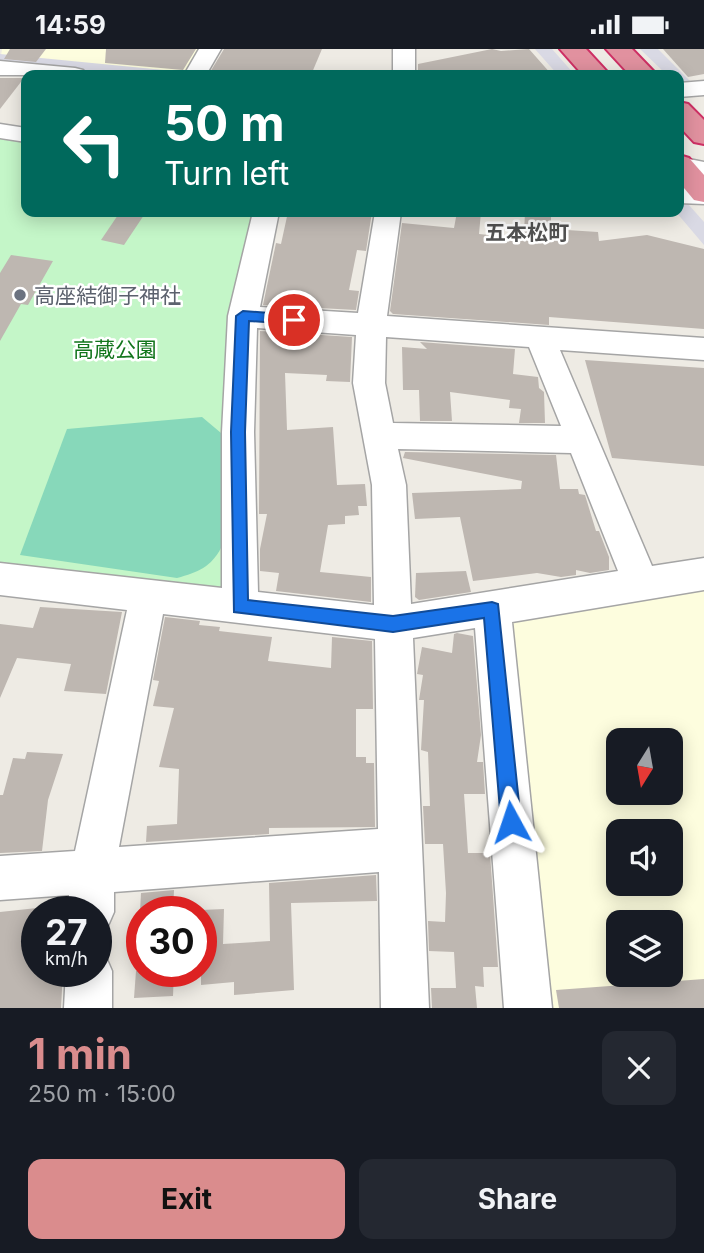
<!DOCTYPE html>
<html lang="en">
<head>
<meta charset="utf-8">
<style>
  :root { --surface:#171b24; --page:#242831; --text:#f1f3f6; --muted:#9ea1a6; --accent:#da8c8d }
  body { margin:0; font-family:Inter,"Noto Sans JP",sans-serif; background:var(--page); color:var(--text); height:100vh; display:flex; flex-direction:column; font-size:26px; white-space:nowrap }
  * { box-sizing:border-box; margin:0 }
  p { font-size:23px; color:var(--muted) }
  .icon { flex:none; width:38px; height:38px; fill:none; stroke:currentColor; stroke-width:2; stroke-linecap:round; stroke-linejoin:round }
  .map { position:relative; height:959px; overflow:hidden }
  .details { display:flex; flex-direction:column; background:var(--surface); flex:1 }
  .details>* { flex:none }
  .guide { position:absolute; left:21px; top:21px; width:663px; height:147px; border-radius:14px; box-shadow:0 4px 18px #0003; background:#00695c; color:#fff; overflow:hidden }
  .needle { width:46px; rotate:191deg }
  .controls { position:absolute; left:606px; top:679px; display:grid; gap:14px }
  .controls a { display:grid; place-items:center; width:77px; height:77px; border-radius:14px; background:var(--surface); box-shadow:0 4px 18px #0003; font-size:35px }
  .speed { position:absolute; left:21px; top:847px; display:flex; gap:14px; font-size:35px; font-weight:700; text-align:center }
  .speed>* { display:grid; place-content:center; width:91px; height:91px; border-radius:50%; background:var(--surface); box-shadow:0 4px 18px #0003; line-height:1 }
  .speed small { font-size:18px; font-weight:400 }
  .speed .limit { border:10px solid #d22; background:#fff; color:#111 }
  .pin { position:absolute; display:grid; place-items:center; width:60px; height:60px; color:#fff; margin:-30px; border:4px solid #fff; border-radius:50%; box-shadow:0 2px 7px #0007 }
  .me { position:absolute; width:77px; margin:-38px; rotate:355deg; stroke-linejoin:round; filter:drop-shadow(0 0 5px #0008) }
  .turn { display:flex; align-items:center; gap:24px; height:147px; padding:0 28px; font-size:32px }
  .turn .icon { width:91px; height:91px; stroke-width:2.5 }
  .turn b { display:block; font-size:49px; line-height:60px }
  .round { display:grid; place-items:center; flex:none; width:74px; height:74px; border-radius:14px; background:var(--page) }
  .overview { display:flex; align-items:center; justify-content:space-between; height:119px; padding:0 28px }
  h1 { font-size:42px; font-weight:700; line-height:52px; color:var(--accent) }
  .button { display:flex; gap:14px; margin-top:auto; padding:14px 28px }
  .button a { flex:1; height:80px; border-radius:14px; background:var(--accent); color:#111; font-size:28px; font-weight:700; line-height:80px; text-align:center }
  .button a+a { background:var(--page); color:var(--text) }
  .status { display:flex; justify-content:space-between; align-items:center; height:49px; padding:0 35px; background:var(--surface); direction:ltr }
  .status svg { height:19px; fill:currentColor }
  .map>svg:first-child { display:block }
  .education { fill:#fdfdde; fill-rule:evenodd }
  .park { fill:#c4f6c8 }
  .pitch { fill:#87d8ba }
  .plaza { fill:#d9d9e4 }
  .building { fill:#beb7b1 }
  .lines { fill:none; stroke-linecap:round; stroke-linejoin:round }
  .minor-casing { stroke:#a5a5a5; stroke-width:3 }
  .highway-casing { stroke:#ce2f64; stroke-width:4 }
  .minor { fill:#fff; fill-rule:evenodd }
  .highway { fill:#e1919f; fill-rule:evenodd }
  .route { fill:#1a73e8; stroke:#114b97; stroke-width:2 }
  .worship-dot { fill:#6b7280; stroke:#fff; stroke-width:2.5 }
  .labels { text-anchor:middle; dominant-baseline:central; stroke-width:5; stroke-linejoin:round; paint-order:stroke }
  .far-quarter-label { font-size:21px; font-weight:bold; fill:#515151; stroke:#fff }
  .worship-label { font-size:21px; fill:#5b616d; stroke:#fff; text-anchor:start }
  .park-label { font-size:21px; fill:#12751c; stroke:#fff }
</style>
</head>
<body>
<div class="status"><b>14:59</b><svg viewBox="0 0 49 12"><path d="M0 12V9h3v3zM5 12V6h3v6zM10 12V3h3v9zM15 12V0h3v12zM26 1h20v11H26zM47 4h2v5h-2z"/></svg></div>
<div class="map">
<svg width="704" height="959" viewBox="0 0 704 959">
  <rect width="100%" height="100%" fill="#eeebe4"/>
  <g class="education">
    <polygon points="2,0 204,0 191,21 184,23 1,7"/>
    <path d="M704 538V959H537L509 572ZM618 691H670V744H618ZM618 782H670V835H618ZM618 873H670V926H618Z"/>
  </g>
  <polygon class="park" points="0,86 26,90 26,163 259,163 231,267 226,535 216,541 0,517"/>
  <path class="pitch" d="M202 368 221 384V499C211 518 198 523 177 529L20 506 67 380Z"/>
  <g class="plaza">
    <polygon points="535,0 552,0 575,26 558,26"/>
    <polygon points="640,0 658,0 692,34 679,36 679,26 667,26"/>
    <polygon points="0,5 184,23 191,21 186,26 135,26 0,14"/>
    <polygon points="679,152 688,155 704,173 704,196 676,163 679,163"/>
  </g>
  <g class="building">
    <polygon points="10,0 46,0 36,13 4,10"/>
    <polygon points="106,0 196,0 183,21 105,14"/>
    <polygon points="224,0 322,0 311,26 209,25"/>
    <polygon points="492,0 501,2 529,0 552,26 418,26 418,15"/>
    <polygon points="663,0 704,0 704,25 688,28"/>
    <polygon points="0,29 24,29 0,60"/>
    <polygon points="120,163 144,166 124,196 101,191"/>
    <polygon points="288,163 372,163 366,202 357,201 349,241 359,242 356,261 263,256 276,194 281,195"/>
    <polygon points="457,163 481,163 479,185 517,189 517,184 524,185 525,163 551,163 551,180 598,183 599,192 647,186 704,200 704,280 549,268 549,276 393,265 390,262 402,174 454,179"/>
    <polygon points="11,206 53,212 28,256 21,255 0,292 0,224"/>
    <polygon points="260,282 352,288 350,333 326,332 327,326 285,324 287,381 333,378 337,436 365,435 367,457 358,457 359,466 345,467 345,475 328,476 320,523 371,528 371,553 276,542 279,524 260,522 260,500 267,465 259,465"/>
    <polygon points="420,293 515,300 513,325 538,328 539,339 544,343 545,374 519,374 521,360 509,359 510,351 450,343 452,372 420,372 419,341 403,341 402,298 427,300"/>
    <polygon points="585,311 704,319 704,417 612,409"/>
    <polygon points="405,403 556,406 560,440 578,440 579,445 585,446 596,482 599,482 609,508 609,521 590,524 576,521 576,526 561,528 537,524 473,532 460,468 415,470 412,444 521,440 522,432 403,409"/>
    <polygon points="466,522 471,543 419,551 415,548 416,524"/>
    <polygon points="40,558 122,563 106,645 64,642 71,615 17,609 0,649 0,575 33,579"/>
    <polygon points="165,568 200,572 199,576 220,578 219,582 272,588 268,612 331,619 332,588 372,592 373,660 356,660 356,708 366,708 366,714 374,714 375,778 269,779 269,785 146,793 147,777 177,775 179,720 159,718 174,659 153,657 159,632 153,631"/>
    <polygon points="457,584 473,587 481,686 477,713 483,713 485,745 464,745 468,804 490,804 498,918 483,918 484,938 475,937 477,959 432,959 431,939 456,939 454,903 429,902 428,872 445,873 446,844 443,795 425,795 423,757 430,757 428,703 421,701 424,651 419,651 423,626 417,625 422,598 452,604 454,585"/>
    <polygon points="27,703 63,705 48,751 42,802 0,804 0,746 3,746 13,709 25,710"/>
    <polygon points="376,826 377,852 291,854 294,941 234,946 234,933 201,936 201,861 224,860 223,895 270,892 269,834"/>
    <polygon points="174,841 173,863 140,863 141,844"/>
    <polygon points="37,859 37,922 63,922 61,959 0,959 0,863"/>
    <polygon points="136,922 174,922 173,947 134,949"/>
    <polygon points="704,930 704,959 559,959 556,941"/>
  </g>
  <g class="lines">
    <defs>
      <g id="minor">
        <polygon points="199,0 221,0 206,26 184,26"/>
        <rect x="393" y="0" width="22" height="26"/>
        <polygon points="0,12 75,19 83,21 87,26 0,26"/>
        <polygon points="704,32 704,46 679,48 679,34"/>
        <polygon points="0,75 26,79 26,93 0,89"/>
        <polygon points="679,108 704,113 704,129 679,124"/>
        <polygon points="679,138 704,139 704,155 679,154"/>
        <path d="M253 163H279L260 258 358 264 375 163H401L387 267 704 289V311L560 301 652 517 704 509V541L512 573 552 959H504L475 579 413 589 429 959H381L379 823 114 843V863L107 879 96 883V863H68L69 846 0 851V807L75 802 127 561 0 546V514L222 539V383L228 267ZM257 279 356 286 353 334 372 436 374 556 258 543 254 383ZM386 288 529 298 561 377 393 374 385 334ZM398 400 571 404 618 522 411 555 406 436ZM163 565 375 590 378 780 119 798Z"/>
        <polygon points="96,902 105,906 112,922 112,959 64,959 66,922 96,922"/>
      </g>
      <g id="highway">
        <polygon points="560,0 586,0 610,26 583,26"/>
        <polygon points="606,0 632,0 657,26 630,26"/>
        <polygon points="679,53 688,55 704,71 704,95 694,93 679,77"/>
        <polygon points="679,106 689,109 704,126 704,153 694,151 679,133"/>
      </g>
    </defs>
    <use href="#minor" class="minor-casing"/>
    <use href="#highway" class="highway-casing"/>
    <use href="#minor" class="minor"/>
    <use href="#highway" class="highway"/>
  </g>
  <polygon class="route" points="243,262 294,266 301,271 294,275 249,272 245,383 248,551 393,567 492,553 498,555 521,773 518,780 511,783 504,780 501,773 484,569 393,583 234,563 231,383 236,267"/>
  <circle class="worship-dot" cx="20" cy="246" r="7"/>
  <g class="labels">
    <g class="far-quarter-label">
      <text x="527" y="183">五本松町</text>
    </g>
    <g class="worship-label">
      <text x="34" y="246">高座結御子神社</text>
    </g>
    <g class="park-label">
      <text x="115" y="300">高蔵公園</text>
    </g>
  </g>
</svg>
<div class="controls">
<a><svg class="needle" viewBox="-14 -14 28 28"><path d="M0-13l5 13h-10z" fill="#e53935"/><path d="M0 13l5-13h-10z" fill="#9ea1a6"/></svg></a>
<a><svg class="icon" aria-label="sound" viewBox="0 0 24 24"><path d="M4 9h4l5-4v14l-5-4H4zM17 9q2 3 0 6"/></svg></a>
<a><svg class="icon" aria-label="layers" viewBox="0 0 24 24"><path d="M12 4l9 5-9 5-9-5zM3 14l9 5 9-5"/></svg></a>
</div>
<div class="speed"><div>27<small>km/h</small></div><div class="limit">30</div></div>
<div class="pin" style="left:294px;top:271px;background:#d93025"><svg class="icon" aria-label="arrive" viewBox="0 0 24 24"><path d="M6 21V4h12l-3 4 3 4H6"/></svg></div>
<svg class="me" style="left:511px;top:773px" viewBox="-20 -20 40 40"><path d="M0-17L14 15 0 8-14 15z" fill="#1a73e8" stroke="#fff" stroke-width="4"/></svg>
<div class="guide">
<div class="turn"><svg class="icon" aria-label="left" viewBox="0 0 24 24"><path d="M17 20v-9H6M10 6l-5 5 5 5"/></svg><div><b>50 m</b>Turn left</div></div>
</div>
</div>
<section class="details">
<div class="overview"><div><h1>1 min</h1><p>250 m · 15:00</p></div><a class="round"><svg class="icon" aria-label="close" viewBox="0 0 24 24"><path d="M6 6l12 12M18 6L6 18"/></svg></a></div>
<div class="button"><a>Exit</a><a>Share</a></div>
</section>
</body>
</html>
